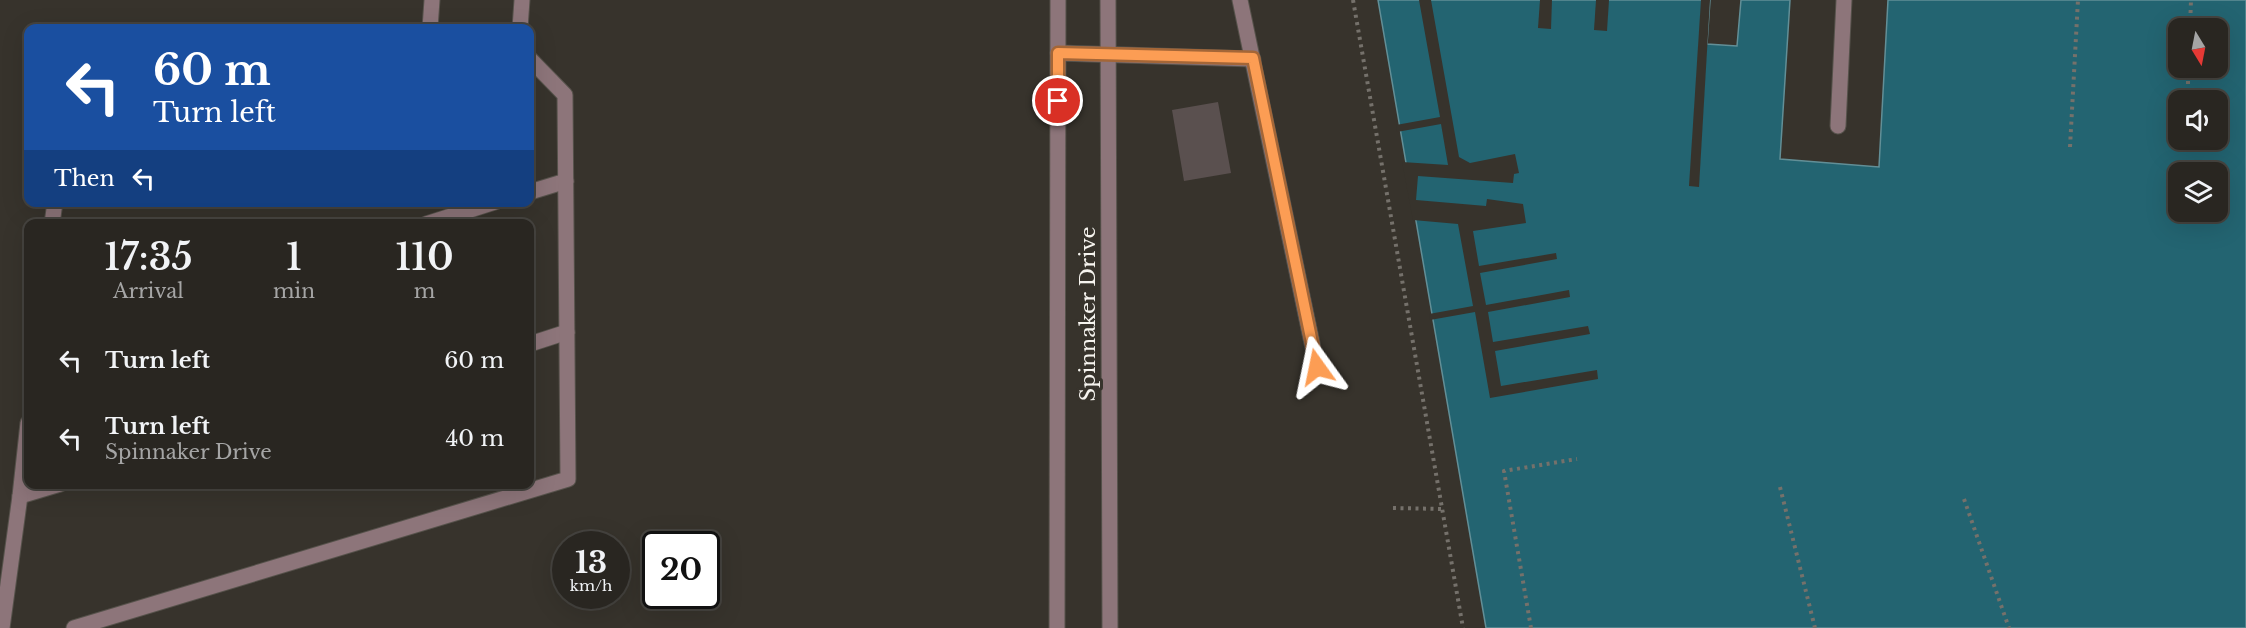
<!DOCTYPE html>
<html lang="en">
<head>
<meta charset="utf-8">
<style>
  :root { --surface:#292621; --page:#35322e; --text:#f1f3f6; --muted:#a5a5a5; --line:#45433f }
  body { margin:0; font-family:"Libre Baskerville",serif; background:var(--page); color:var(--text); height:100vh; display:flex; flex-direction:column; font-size:22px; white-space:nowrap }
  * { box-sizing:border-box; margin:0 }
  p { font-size:20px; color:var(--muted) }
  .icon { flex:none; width:33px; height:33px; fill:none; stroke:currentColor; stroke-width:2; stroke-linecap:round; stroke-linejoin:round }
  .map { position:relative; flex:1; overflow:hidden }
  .details { position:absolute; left:24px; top:219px; width:510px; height:270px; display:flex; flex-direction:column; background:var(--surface); border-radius:12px; box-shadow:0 6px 24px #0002,0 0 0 2px var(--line) }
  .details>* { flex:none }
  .top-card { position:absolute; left:24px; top:24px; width:510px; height:183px; border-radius:12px; box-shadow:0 6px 24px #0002,0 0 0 2px var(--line); background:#1a4fa0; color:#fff; overflow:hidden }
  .needle { width:39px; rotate:170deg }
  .fabs { position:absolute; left:2168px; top:18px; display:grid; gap:12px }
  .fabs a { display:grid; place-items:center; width:60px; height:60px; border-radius:12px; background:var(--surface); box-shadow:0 6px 24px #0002,0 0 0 2px var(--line); font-size:30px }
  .speed { position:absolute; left:552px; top:531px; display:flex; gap:12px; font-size:30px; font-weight:700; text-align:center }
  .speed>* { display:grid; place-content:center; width:78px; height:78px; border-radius:50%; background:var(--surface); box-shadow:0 6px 24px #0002,0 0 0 2px var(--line); line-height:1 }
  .speed small { font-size:15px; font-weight:400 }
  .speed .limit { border:3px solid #111; border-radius:9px; background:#fff; color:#111 }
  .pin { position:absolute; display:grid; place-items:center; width:51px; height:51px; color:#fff; margin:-26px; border:3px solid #fff; border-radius:50%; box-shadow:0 2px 6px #0007 }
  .me { position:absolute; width:66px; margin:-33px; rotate:348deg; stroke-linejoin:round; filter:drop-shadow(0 0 4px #0008) }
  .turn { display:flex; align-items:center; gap:21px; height:126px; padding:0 30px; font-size:27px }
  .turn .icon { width:78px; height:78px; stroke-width:2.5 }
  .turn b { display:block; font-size:42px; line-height:51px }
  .then { display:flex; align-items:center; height:57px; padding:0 30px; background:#0003; gap:12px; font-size:22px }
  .eta { display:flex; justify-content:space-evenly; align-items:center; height:102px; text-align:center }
  .eta b { font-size:36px; font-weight:600; line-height:42px }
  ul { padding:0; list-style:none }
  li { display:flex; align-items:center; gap:18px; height:78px; padding:0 30px }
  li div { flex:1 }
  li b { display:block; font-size:22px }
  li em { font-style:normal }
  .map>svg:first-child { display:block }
  .water { fill:#236471; stroke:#628f97; stroke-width:1.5; fill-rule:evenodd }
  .pier { fill:#37332c }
  .building { fill:#5a504f }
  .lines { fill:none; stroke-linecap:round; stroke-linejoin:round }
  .minor-casing { stroke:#56524b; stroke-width:17 }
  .path { stroke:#75716b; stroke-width:4; stroke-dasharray:3 4.5; stroke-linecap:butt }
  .minor { stroke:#8d757a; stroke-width:15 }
  .route-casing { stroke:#a46637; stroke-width:15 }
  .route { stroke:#fc9d54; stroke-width:10 }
  .labels { text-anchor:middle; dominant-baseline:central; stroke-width:6; stroke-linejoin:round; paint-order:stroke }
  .street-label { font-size:21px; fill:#f6f4ef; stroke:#37332c }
</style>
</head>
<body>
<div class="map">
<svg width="2246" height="628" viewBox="0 0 2246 628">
  <rect width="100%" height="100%" fill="#37332c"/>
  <path class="water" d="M1378 0H1710L1707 44 1737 46 1741 0H1790L1780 159 1879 167 1888 0H2246V628H1486ZM2178 28H2217V68H2178ZM2178 100H2217V140H2178ZM2178 172H2217V212H2178Z"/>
  <g class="pier">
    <polygon points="1419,0 1431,0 1459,157 1470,163 1515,154 1519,173 1514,174 1513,183 1418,176 1416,200 1486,206 1487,199 1523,204 1526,223 1473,231 1479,266 1556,253 1557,259 1480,273 1486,305 1569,290 1570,297 1488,312 1493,342 1588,326 1590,334 1495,351 1501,386 1597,370 1598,379 1490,398 1475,312 1430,320 1429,314 1473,306 1458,224 1413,220 1402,162 1448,165 1441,124 1397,132 1396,125 1440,117"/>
    <polygon points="1540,0 1552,0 1551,29 1538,28"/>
    <polygon points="1596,0 1609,0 1607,31 1594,30"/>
    <polygon points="1701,0 1710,0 1699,187 1689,186"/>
  </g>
  <polygon class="building" points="1218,102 1231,173 1184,181 1172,110"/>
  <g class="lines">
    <defs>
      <g id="minor">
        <polyline points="1108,0 1110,628"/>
        <polyline points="1240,0 1317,367"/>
        <polyline points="430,28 432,0"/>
        <polyline points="520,28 522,0"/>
        <polyline points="1058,53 1253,59"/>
        <polyline points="1838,126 1844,0"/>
        <polyline points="530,192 566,181"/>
        <polyline points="52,224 55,202"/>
        <polyline points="426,224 495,202"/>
        <polyline points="530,344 567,332"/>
        <polyline points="28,423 20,496 60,484"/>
        <polyline points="2,628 20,496"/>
        <polyline points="74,628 568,479 565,95 530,59"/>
        <polyline points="1057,628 1058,0"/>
      </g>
    </defs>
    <use href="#minor" class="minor-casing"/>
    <g class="path">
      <polyline points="1353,0 1463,628"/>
      <polyline points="2190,28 2191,0"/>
      <polyline points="2188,84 2188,68"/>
      <polyline points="2070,147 2078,0"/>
      <polyline points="1780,487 1815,628"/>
      <polyline points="1964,499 2009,628"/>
      <polyline points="1393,508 1443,509"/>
      <polyline points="1531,628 1504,471 1577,459"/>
    </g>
    <use href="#minor" class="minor"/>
  </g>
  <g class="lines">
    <defs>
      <polyline id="route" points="1058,101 1058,53 1253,58 1317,367"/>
    </defs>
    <use href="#route" class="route-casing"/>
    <use href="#route" class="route"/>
  </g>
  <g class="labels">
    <g class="street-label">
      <text transform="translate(1088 314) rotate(-90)">Spinnaker Drive</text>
    </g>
  </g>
</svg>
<div class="fabs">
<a><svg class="needle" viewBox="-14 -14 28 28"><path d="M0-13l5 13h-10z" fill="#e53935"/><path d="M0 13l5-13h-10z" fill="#a5a5a5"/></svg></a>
<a><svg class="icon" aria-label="sound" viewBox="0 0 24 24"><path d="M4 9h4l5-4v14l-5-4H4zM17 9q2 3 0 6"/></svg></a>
<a><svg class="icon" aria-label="layers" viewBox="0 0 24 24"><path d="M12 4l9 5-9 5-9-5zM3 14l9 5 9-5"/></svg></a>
</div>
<div class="speed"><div>13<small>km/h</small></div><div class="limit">20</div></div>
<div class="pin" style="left:1058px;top:101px;background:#d93025"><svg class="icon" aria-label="arrive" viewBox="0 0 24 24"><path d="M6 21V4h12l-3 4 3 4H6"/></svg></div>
<svg class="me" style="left:1317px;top:367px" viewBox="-20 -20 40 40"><path d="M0-17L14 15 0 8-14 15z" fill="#fc9d54" stroke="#fff" stroke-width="4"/></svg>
<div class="top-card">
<div class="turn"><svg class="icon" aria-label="left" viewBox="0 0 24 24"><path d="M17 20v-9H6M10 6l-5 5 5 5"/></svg><div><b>60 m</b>Turn left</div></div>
<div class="then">Then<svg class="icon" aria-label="left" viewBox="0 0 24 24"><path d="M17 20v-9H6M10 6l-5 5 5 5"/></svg></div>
</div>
<section class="details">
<div class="eta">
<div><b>17:35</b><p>Arrival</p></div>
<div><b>1</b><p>min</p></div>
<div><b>110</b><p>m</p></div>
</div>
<ul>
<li><svg class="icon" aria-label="left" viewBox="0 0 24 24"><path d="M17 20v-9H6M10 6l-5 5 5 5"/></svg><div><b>Turn left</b></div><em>60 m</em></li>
<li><svg class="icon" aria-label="left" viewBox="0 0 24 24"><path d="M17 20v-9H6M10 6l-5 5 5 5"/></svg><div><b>Turn left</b><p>Spinnaker Drive</p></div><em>40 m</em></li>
</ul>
</section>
</div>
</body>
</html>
